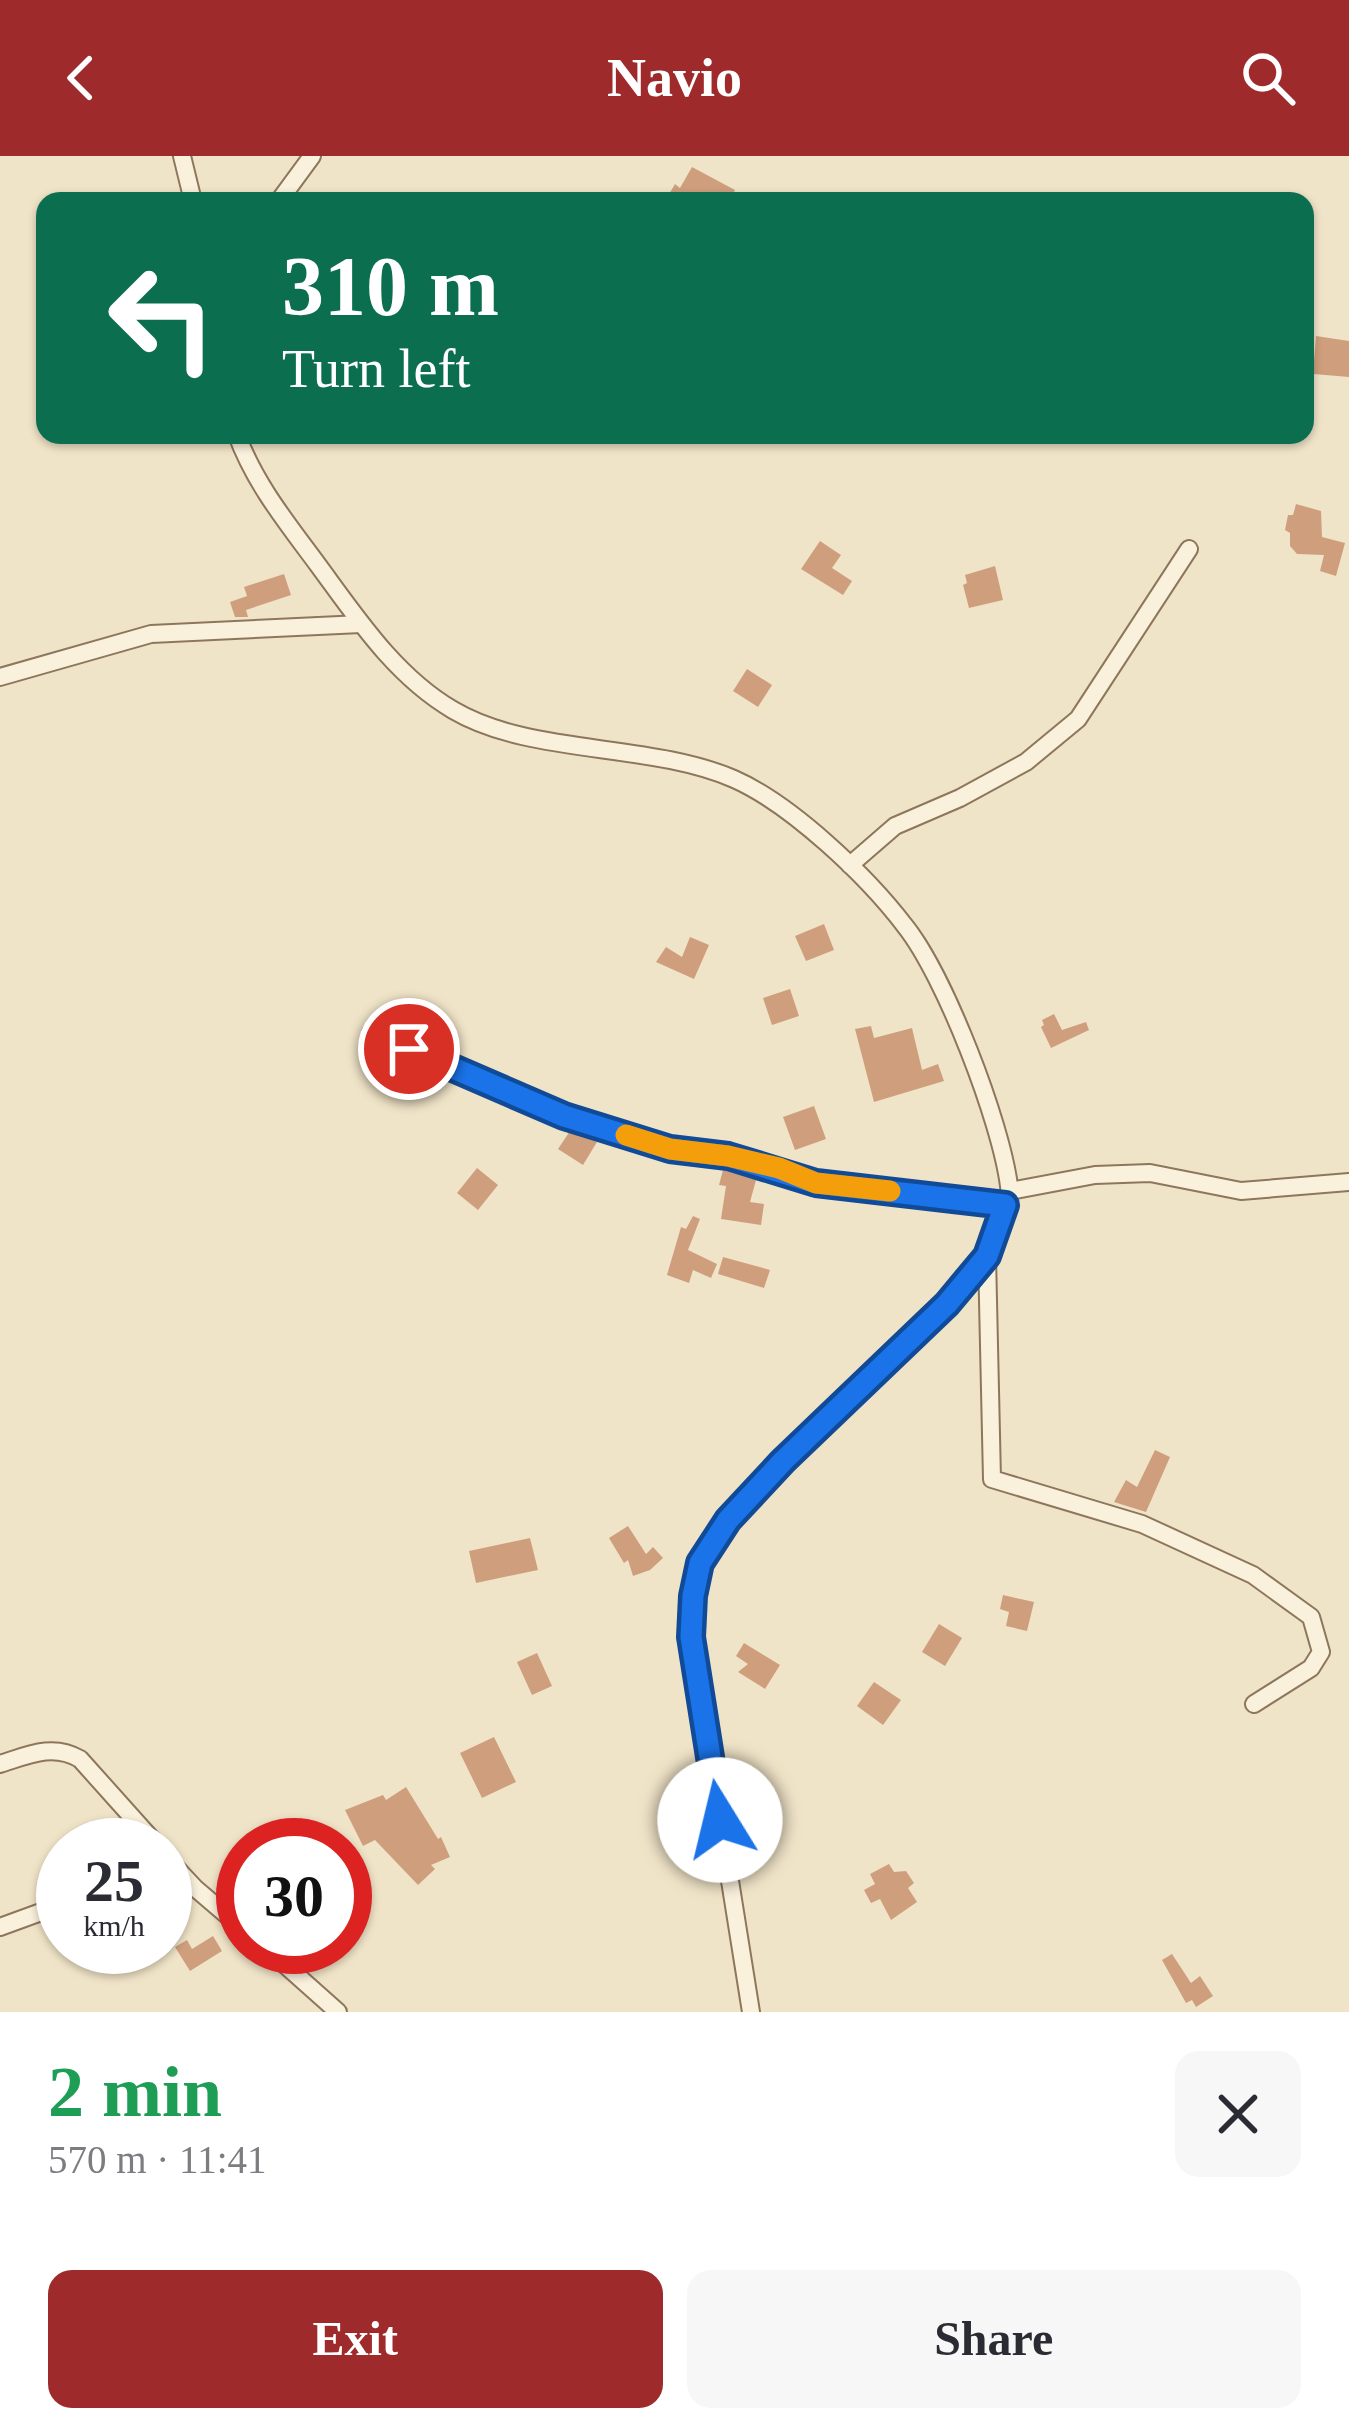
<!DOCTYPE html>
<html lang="en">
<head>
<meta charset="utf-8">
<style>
  :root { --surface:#fff; --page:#f7f7f7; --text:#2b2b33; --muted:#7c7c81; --accent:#9e2a2b }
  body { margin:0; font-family:"Times New Roman",serif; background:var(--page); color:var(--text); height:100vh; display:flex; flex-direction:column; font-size:45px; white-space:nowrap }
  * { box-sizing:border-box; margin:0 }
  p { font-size:39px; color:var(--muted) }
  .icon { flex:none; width:66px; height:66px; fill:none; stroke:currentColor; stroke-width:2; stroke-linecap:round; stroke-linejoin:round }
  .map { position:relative; height:1856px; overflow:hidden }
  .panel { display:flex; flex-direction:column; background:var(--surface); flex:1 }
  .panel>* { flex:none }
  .guide { position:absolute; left:36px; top:36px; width:1278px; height:252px; border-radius:24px; box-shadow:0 3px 9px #0004; background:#0b6e4f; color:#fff; overflow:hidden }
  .speed { position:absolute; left:36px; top:1662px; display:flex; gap:24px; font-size:60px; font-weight:700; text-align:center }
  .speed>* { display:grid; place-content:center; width:156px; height:156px; border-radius:50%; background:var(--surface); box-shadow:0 3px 9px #0004; line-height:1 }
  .speed small { font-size:30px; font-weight:400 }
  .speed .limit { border:18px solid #d22; background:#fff; color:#111 }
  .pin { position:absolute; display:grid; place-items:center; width:102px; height:102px; color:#fff; margin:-51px; border:6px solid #fff; border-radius:50%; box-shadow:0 3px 12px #0007 }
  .me { position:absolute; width:132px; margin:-66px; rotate:351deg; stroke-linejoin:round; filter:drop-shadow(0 0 9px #0008) }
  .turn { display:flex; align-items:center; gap:42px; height:252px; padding:0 48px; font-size:54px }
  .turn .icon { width:156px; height:156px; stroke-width:2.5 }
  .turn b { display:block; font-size:84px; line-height:102px }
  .round { display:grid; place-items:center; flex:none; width:126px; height:126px; border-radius:24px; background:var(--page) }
  .overview { display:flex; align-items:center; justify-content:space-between; height:204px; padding:0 48px }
  h1 { font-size:72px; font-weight:700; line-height:90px; color:#1e9e55 }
  .cta { display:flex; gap:24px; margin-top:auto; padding:24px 48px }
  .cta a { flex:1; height:138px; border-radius:24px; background:var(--accent); color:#fff; font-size:48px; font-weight:700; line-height:138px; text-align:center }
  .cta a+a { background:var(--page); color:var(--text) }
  header { display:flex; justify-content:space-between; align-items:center; height:156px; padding:0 48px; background:var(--accent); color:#fff; font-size:54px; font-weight:700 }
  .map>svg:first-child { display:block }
  .building { fill:#cf9f7d }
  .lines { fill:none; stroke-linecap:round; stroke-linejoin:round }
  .minor-casing { stroke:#8d765c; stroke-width:20 }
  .minor { stroke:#faf1dc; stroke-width:16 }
  .route-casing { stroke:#114b97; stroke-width:30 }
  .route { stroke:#1a73e8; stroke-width:21 }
  .slow { stroke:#f59e0b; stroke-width:21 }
</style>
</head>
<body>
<header><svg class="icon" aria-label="back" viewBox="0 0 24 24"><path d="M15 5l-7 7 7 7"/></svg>Navio<svg class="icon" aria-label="search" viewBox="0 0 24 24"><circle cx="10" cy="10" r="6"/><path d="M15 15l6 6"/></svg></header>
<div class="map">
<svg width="1349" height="1856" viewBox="0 0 1349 1856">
  <rect width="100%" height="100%" fill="#f0e4c8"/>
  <g class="building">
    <polygon points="692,11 735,34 730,45 665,45 675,28 680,32"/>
    <polygon points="1316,180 1349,185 1349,221 1313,218"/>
    <polygon points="1296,348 1321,355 1322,381 1345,387 1336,420 1320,415 1324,399 1297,398 1290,390 1290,377 1285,374 1288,359 1293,359"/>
    <polygon points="820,385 841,399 832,412 852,425 843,439 801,413"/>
    <polygon points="995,410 1003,444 969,452 963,429 967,427 965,419"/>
    <polygon points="284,418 291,439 246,454 248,461 235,461 230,446 247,440 244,431"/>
    <polygon points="747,513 772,529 758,551 733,535"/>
    <polygon points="824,768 834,794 806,805 795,780"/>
    <polygon points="690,781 709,789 694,823 656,806 666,791 682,801"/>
    <polygon points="790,833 799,860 772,869 763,842"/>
    <polygon points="1054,858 1062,874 1086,866 1089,874 1051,892 1041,871 1044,869 1042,864"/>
    <polygon points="871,870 874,882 912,872 922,914 938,908 944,925 874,946 855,873"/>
    <polygon points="814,950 826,983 795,994 783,961"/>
    <polygon points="570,975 597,986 583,1009 558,993"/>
    <polygon points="477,1012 498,1029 478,1054 457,1037"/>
    <polygon points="723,1014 756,1024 750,1046 764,1048 761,1069 721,1063 726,1030 719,1029"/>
    <polygon points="693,1060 700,1063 688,1094 717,1108 711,1122 693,1114 689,1127 667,1119 681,1071 686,1073"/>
    <polygon points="723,1101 770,1114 764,1132 718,1118"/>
    <polygon points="1155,1294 1170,1301 1146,1356 1114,1346 1126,1324 1137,1331"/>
    <polygon points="628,1370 646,1398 653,1391 663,1402 650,1414 633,1420 628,1404 624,1407 609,1382"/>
    <polygon points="530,1382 538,1414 476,1427 469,1395"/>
    <polygon points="1003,1439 1034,1446 1027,1475 1006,1470 1009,1456 1000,1453"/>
    <polygon points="939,1468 962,1482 945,1510 922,1496"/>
    <polygon points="744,1487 780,1509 765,1533 738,1516 748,1508 736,1500"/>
    <polygon points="537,1497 552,1530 532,1539 517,1506"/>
    <polygon points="874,1526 901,1544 883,1569 857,1550"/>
    <polygon points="494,1581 516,1626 482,1642 460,1597"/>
    <polygon points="406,1631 438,1683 441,1681 450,1701 431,1709 435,1713 418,1729 375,1684 363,1690 345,1654 383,1639 386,1644"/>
    <polygon points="889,1708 894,1716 906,1715 914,1727 908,1732 917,1746 891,1764 880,1743 871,1747 864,1734 875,1728 870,1718"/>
    <polygon points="213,1780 222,1795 190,1815 175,1791 187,1784 192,1793"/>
    <polygon points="1172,1798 1191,1827 1200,1820 1213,1840 1196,1851 1192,1844 1186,1847 1162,1804"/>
  </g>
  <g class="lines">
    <defs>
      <g id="minor">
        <polyline points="182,0 193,45"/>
        <polyline points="279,45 312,0"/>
        <path d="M237 279C255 328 287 367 318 409 357 462 395 520 453 554 531 600 649 586 734 623 791 648 867 720 905 770 945 820 1001 966 1009 1030 1011 1047 996 1083 987 1098 967 1136 926 1168 895 1198 838 1252 782 1307 728 1364 699 1402 693 1435 691 1481L751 1856"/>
        <polyline points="0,521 151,478 361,468"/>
        <polyline points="850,709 895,670 960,642 1026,606 1078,563 1189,393"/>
        <polyline points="371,877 564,960 671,993 728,1000 816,1027 1005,1049"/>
        <polyline points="1010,1035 1095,1019 1150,1017 1241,1035 1349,1026"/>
        <polyline points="987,1100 992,1323 1142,1368 1253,1419 1311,1461 1321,1496 1311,1512 1254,1548"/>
        <path d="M0 1608C28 1599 53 1587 80 1603L157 1689"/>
        <polyline points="165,1700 195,1732 243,1773"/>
        <polyline points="0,1771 63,1748"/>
        <polyline points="265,1791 338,1856"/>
      </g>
    </defs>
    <use href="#minor" class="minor-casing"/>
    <use href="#minor" class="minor"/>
  </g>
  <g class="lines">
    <defs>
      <polyline id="route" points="409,893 564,960 670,993 728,1000 816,1027 1005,1049 987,1100 947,1148 783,1305 728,1364 700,1407 693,1440 691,1481 720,1664"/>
    </defs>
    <use href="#route" class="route-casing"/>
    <use href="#route" class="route"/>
    <polyline class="slow" points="626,979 670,993 728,1000 779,1012 816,1027 890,1035"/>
  </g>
</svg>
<div class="speed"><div>25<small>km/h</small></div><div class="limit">30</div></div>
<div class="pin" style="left:409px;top:893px;background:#d93025"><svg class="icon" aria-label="arrive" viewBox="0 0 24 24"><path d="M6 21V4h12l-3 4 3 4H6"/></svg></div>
<svg class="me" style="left:720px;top:1664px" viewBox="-20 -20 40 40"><circle r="19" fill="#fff"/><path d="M0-13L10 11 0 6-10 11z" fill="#1a73e8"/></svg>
<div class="guide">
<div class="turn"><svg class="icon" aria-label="left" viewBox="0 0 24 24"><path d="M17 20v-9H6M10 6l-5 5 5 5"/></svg><div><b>310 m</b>Turn left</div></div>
</div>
</div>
<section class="panel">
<div class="overview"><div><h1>2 min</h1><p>570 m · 11:41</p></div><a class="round"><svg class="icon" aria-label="close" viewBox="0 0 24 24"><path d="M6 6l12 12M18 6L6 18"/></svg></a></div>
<div class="cta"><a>Exit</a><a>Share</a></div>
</section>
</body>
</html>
